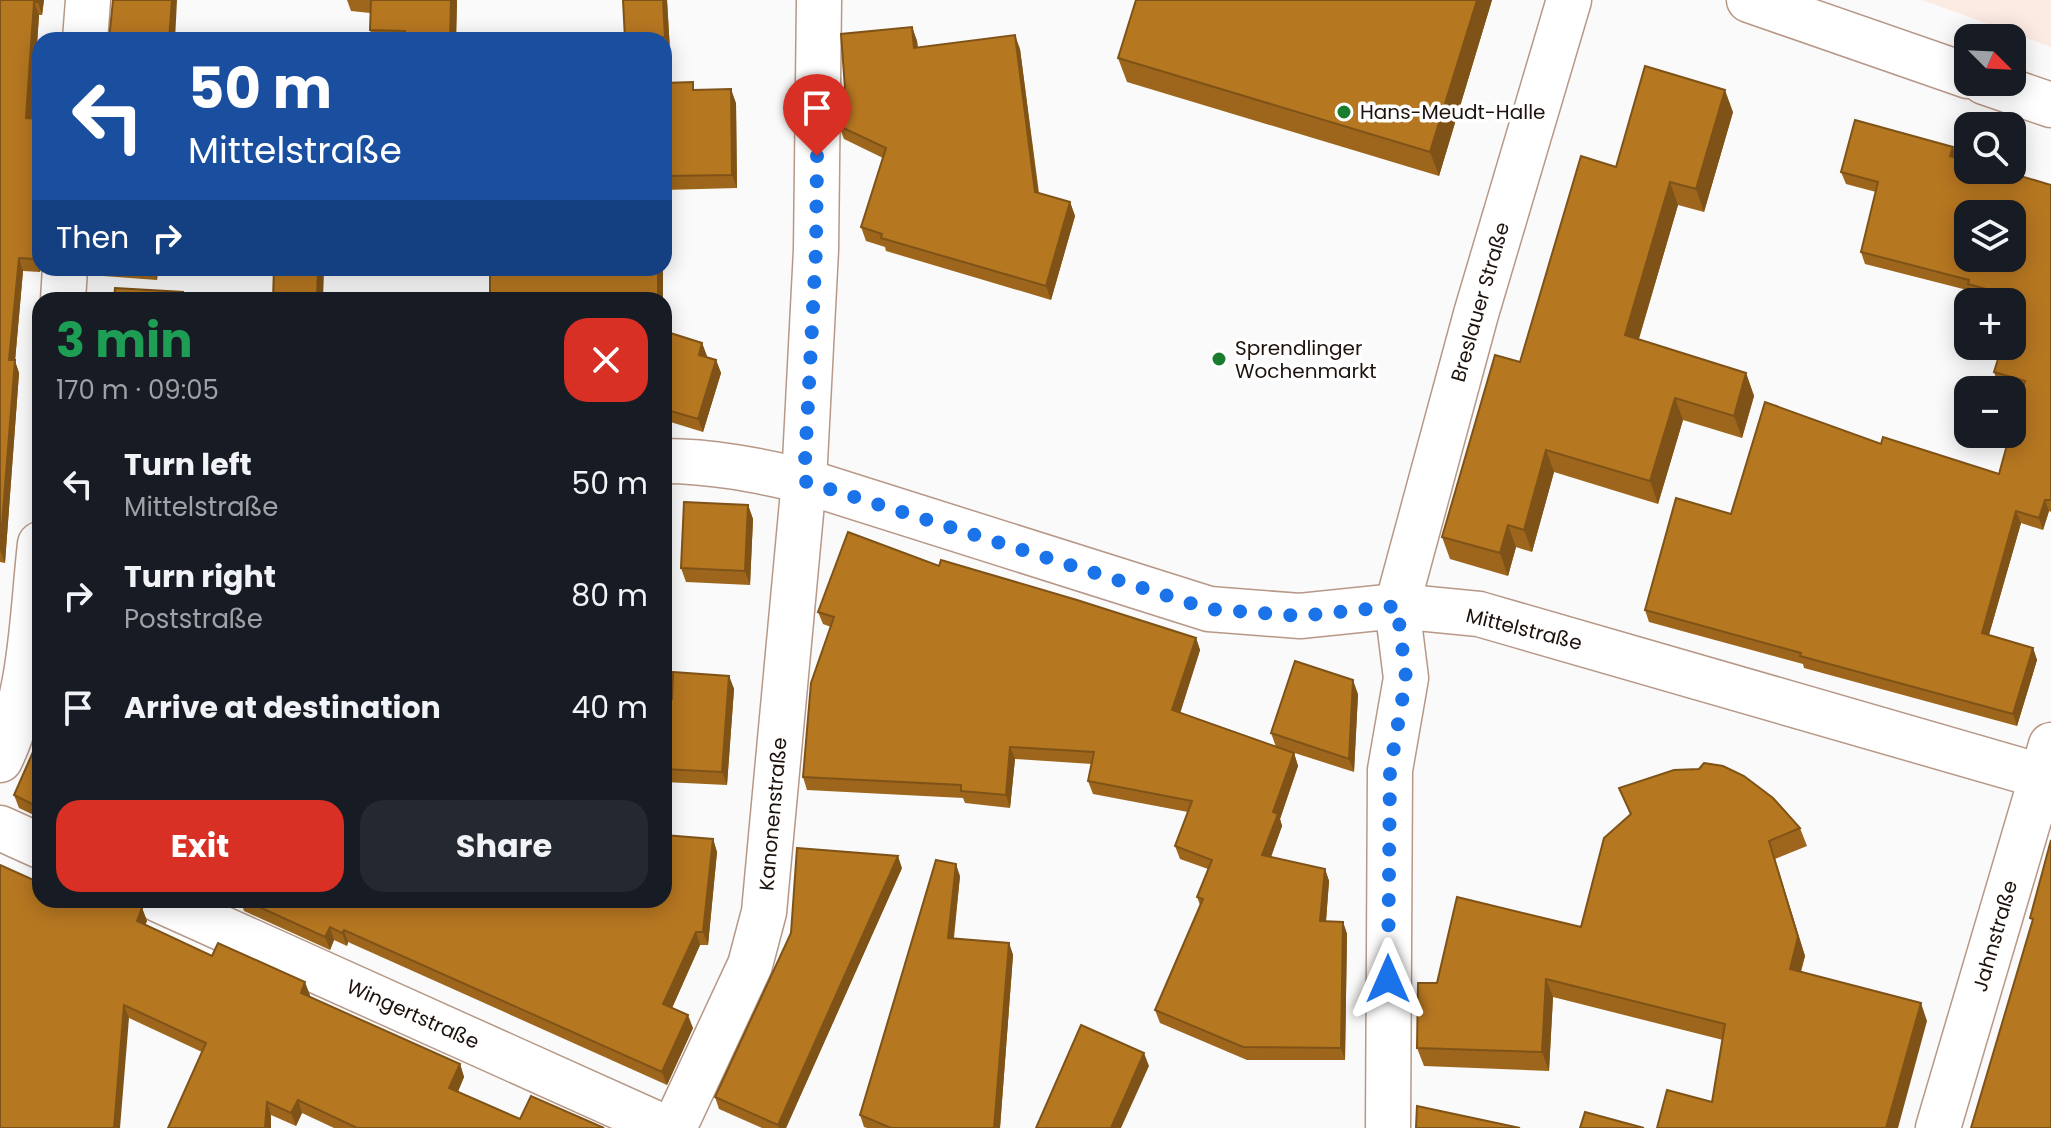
<!DOCTYPE html>
<html lang="en">
<head>
<meta charset="utf-8">
<style>
  :root { --surface:#171b24; --page:#242831; --text:#f1f3f6; --muted:#9ea1a6; --accent:#d93025 }
  body { margin:0; font-family:Poppins,sans-serif; background:var(--page); color:var(--text); height:100vh; display:flex; flex-direction:column; font-size:30px; white-space:nowrap }
  * { box-sizing:border-box; margin:0 }
  p { font-size:26px; color:var(--muted) }
  .icon { flex:none; width:44px; height:44px; fill:none; stroke:currentColor; stroke-width:2; stroke-linecap:round; stroke-linejoin:round }
  .map { position:relative; flex:1; overflow:hidden }
  .side { position:absolute; left:32px; top:292px; width:640px; height:616px; display:flex; flex-direction:column; background:var(--surface); border-radius:24px; box-shadow:0 4px 20px #0003 }
  .side>* { flex:none }
  .banner { position:absolute; left:32px; top:32px; width:640px; height:244px; border-radius:24px; box-shadow:0 4px 20px #0003; background:#1a4fa0; color:#fff; overflow:hidden }
  .needle { width:52px; rotate:114deg }
  .tools { position:absolute; left:1954px; top:24px; display:grid; gap:16px }
  .tools a { display:grid; place-items:center; width:72px; height:72px; border-radius:16px; background:var(--surface); box-shadow:0 4px 20px #0003; font-size:40px }
  .pin { position:absolute; display:grid; place-items:center; width:68px; height:68px; color:#fff; margin:-82px -34px; border-radius:50% 50% 50% 0; rotate:-45deg; box-shadow:0 0 8px #0007 }
  .pin .icon { rotate:45deg }
  .me { position:absolute; width:88px; margin:-44px; rotate:0deg; stroke-linejoin:round; filter:drop-shadow(0 0 6px #0008) }
  .turn { display:flex; align-items:center; gap:28px; height:168px; padding:0 24px; font-size:36px }
  .turn .icon { width:104px; height:104px; stroke-width:2.5 }
  .turn b { display:block; font-size:56px; line-height:68px }
  .then { display:flex; align-items:center; height:76px; padding:0 24px; background:#0003; gap:16px; font-size:30px }
  .round { display:grid; place-items:center; flex:none; width:84px; height:84px; border-radius:24px; background:var(--page) }
  .head { display:flex; align-items:center; justify-content:space-between; height:136px; padding:0 24px }
  h1 { font-size:48px; font-weight:700; line-height:60px; color:#1e9e55 }
  .primary-button { display:flex; gap:16px; margin-top:auto; padding:16px 24px }
  .primary-button a { flex:1; height:92px; border-radius:24px; background:var(--accent); color:#fff; font-size:32px; font-weight:700; line-height:92px; text-align:center }
  .primary-button a+a { background:var(--page); color:var(--text) }
  ul { padding:0; list-style:none }
  li { display:flex; align-items:center; gap:24px; height:112px; padding:0 24px }
  li div { flex:1 }
  li b { display:block; font-size:30px }
  li em { font-style:normal }
  .map>svg:first-child { display:block }
  .built { fill:#fcebe2 }
  .lines { fill:none; stroke-linecap:round; stroke-linejoin:round }
  .minor-casing { stroke:#b79887; stroke-width:47 }
  .minor { stroke:#fff; stroke-width:44 }
  .wall { fill:#9d661c }
  .shaded-wall { fill:#7f5317 }
  .building { fill:#b67721; stroke:#7f5317; stroke-width:2; fill-rule:evenodd }
  .route { stroke:#1a73e8; stroke-width:14; stroke-dasharray:0 25.2 }
  .poi-dot { fill:#197c2e; stroke:#fff; stroke-width:3 }
  .labels { text-anchor:middle; dominant-baseline:central; stroke-width:7; stroke-linejoin:round; paint-order:stroke }
  .poi-label { font-size:20px; fill:#1e130c; stroke:#fff; text-anchor:start }
  .street-label { font-size:20px; fill:#1e130c; stroke:#fff }
</style>
</head>
<body>
<div class="map">
<svg width="2051" height="1128" viewBox="0 0 2051 1128">
  <rect width="100%" height="100%" fill="#fafafa"/>
  <polygon class="built" points="1922,0 2051,0 2051,47"/>
  <g class="lines">
    <defs>
      <g id="minor">
        <polyline points="1749,0 1968,76"/>
        <polyline points="85,40 88,0"/>
        <polyline points="1984,82 2051,105"/>
        <polyline points="63,300 65,268"/>
        <path d="M664 461C712 461 757 470 804 481L1209 609 1300 616 1397 606 1479 614 2051 779"/>
        <path d="M0 760C32 695 32 615 40 544"/>
        <polyline points="0,828 40,846"/>
        <polyline points="159,900 666,1128"/>
        <polyline points="674,1128 750,965 764,912 804,481 816,250 819,0"/>
        <polyline points="1388,1128 1390,770 1406,678 1397,606 1476,314 1569,0"/>
        <polyline points="1938,1128 2051,745"/>
      </g>
    </defs>
    <use href="#minor" class="minor-casing"/>
    <use href="#minor" class="minor"/>
  </g>
  <g class="wall">
    <polygon points="0,0 44,0 42,15 39,15 32,118 41,268 40,272 23,271 15,361 19,373 5,563 0,562"/>
    <polygon points="347,0 457,0 456,40 373,40 370,30 370,13 351,11"/>
    <polygon points="623,0 667,0 670,51 664,51 664,40 626,40"/>
    <polygon points="1136,0 1492,0 1439,176 1127,82 1118,58"/>
    <polygon points="912,27 917,41 918,48 1020,49 1039,193 1070,202 1075,216 1051,300 886,251 885,247 866,241 861,227 883,158 844,139 839,126 845,88"/>
    <polygon points="664,83 696,90 736,103 737,188 664,190"/>
    <polygon points="1733,112 1704,212 1678,205 1639,339 1746,373 1754,396 1742,438 1683,420 1658,504 1554,472 1532,552 1516,547 1508,576 1450,559 1442,537 1616,167"/>
    <polygon points="1956,158 2051,185 2051,512 2049,511 2043,530 2021,523 1989,635 2033,648 2037,660 2017,726 1804,668 1803,664 1649,622 1645,610 1731,514 1881,444 1999,474 2023,390 1998,384 1994,372 2012,346 2012,302 1996,302 1973,296 1971,291 1865,264 1861,252 1876,192 1846,184 1841,172"/>
    <polygon points="87,268 158,268 157,280 90,275"/>
    <polygon points="664,331 702,343 707,357 716,360 721,373 703,432 664,420"/>
    <polygon points="748,505 753,519 750,585 686,582 681,568"/>
    <polygon points="939,566 1196,638 1200,650 1180,713 1294,753 1298,766 1280,819 1282,826 1271,857 1325,869 1329,881 1326,921 1343,922 1347,934 1345,1060 1247,1060 1160,1023 1155,1010 1200,905 1197,897 1208,869 1180,859 1175,846 1188,812 1093,794 1088,781 1092,764 1015,759 1010,808 965,803 963,798 807,790 803,777 831,627 823,624 818,612"/>
    <polygon points="729,676 734,689 727,785 664,782 664,698 672,699"/>
    <polygon points="1358,694 1354,772 1276,747 1271,733"/>
    <polygon points="40,736 40,818 19,808 14,795"/>
    <polygon points="1619,788 1800,828 1807,846 1775,859 1805,956 1801,972 1927,1021 1712,1102 1723,1040 1553,997 1549,1071 1424,1066 1417,1048 1581,927 1630,814"/>
    <polygon points="713,839 717,852 708,945 700,945 672,1008 693,1028 667,1085 348,942 347,946 334,940 330,950 244,911 240,900 664,900"/>
    <polygon points="902,868 786,1128 762,1128 719,1109 715,1097"/>
    <polygon points="960,876 954,938 1009,943 1013,955 1000,1128 867,1128 864,1127 860,1115"/>
    <polygon points="40,900 135,900 134,902 142,908 147,921 145,925 212,956 310,995 309,997 460,1064 464,1077 458,1092 520,1119 604,1128 334,1128 302,1113 296,1126 271,1115 202,1052 129,1018"/>
  </g>
  <g class="shaded-wall">
    <polygon points="38,0 44,0 42,15 38,2"/>
    <polygon points="172,0 177,0 175,40 169,40"/>
    <polygon points="451,0 457,0 456,40 450,39"/>
    <polygon points="663,0 667,0 670,51 665,37"/>
    <polygon points="1477,0 1492,0 1439,176 1430,152"/>
    <polygon points="34,2 39,15 31,131 26,118"/>
    <polygon points="912,27 917,41 919,62 914,48"/>
    <polygon points="1015,35 1020,49 1040,206 1035,192"/>
    <polygon points="731,89 736,103 737,188 732,175"/>
    <polygon points="1725,90 1733,112 1704,212 1696,189"/>
    <polygon points="1953,147 1957,159 1950,156"/>
    <polygon points="1670,182 1678,205 1633,358 1625,335"/>
    <polygon points="1070,202 1075,216 1051,300 1046,286"/>
    <polygon points="40,241 41,268 40,272 35,259"/>
    <polygon points="19,258 23,271 15,361 19,373 5,563 0,550 9,360"/>
    <polygon points="153,268 158,268 157,280"/>
    <polygon points="318,268 324,268 323,300 317,300"/>
    <rect x="658" y="268" width="5" height="32"/>
    <polygon points="702,343 707,356 704,368 699,355"/>
    <polygon points="716,360 721,373 703,432 698,419"/>
    <polygon points="1746,373 1754,396 1742,438 1734,416"/>
    <polygon points="1675,398 1683,420 1658,504 1650,481"/>
    <polygon points="1546,450 1554,472 1532,552 1524,530"/>
    <polygon points="2045,500 2049,511 2043,530 2039,518"/>
    <polygon points="748,505 753,519 750,585 745,571"/>
    <polygon points="2016,511 2021,523 1986,645 1982,633"/>
    <polygon points="1508,525 1516,547 1508,576 1500,553"/>
    <polygon points="1196,638 1200,650 1177,723 1172,710"/>
    <polygon points="2033,648 2037,660 2017,726 2013,714"/>
    <polygon points="729,676 734,689 727,785 722,772"/>
    <polygon points="1353,680 1358,694 1354,772 1349,759"/>
    <polygon points="1010,747 1015,759 1010,808 1006,795"/>
    <polygon points="1294,753 1298,766 1280,819 1282,826 1267,868 1262,855 1273,812"/>
    <polygon points="713,839 717,852 708,945 703,932"/>
    <polygon points="1769,841 1805,956 1796,987 1790,969"/>
    <polygon points="898,856 902,868 786,1128 779,1128 778,1125"/>
    <polygon points="956,864 960,876 952,950 948,938"/>
    <polygon points="1325,869 1329,881 1325,934 1320,921"/>
    <polygon points="142,908 147,921 141,934 137,921"/>
    <polygon points="1343,922 1347,934 1345,1060 1341,1048"/>
    <polygon points="330,927 334,940 330,950 325,937"/>
    <polygon points="344,930 348,942 347,946 342,933"/>
    <polygon points="696,932 700,945 668,1017 663,1004"/>
    <polygon points="1009,943 1013,955 1000,1128 994,1128"/>
    <polygon points="1546,979 1553,997 1549,1071 1542,1052"/>
    <polygon points="305,982 310,995 305,1006 301,993"/>
    <polygon points="1921,1003 1927,1021 1898,1128 1886,1128"/>
    <polygon points="124,1005 129,1018 120,1128 114,1128"/>
    <polygon points="688,1015 693,1028 667,1085 662,1072"/>
    <polygon points="1144,1053 1149,1066 1121,1128 1111,1128"/>
    <polygon points="460,1064 464,1077 454,1100 449,1088"/>
    <polygon points="298,1100 302,1113 296,1126 291,1113"/>
    <polygon points="267,1102 271,1115 271,1128 265,1128"/>
  </g>
  <g class="building">
    <polygon points="0,0 38,0 38,2 34,2 26,118 40,119 40,241 35,259 19,258 9,360 15,360 0,550"/>
    <polygon points="113,0 172,0 169,40 109,40"/>
    <polygon points="371,0 451,0 450,39 405,37 405,31 370,30"/>
    <polygon points="623,0 663,0 665,37 625,39"/>
    <polygon points="1136,0 1477,0 1430,152 1118,58"/>
    <polygon points="912,27 914,48 1015,35 1035,192 1070,202 1046,286 881,238 882,234 861,227 886,148 839,126 838,88 845,88 841,34"/>
    <polygon points="1645,66 1725,90 1696,189 1670,182 1625,335 1746,373 1734,416 1675,398 1650,481 1546,450 1524,530 1508,525 1500,553 1442,537 1495,355 1520,362 1581,156 1616,167"/>
    <polygon points="693,82 693,90 731,89 732,175 664,176 664,83"/>
    <path d="M1855 120 1953 147 1950 156 1968 161V170H2000L2051 185V499L2050 500H2045L2039 518 2016 511 1982 633 2033 648 2013 714 1800 656 1801 653 1645 610 1676 498 1731 514 1765 402 1881 444 1883 437 1999 474 2010 434H2012V428L2025 381 1994 372 2002 346H2012V302H1998L2000 293 1968 284 1969 280 1861 252 1878 182 1841 172ZM1968 214H2012V258H1968Z"/>
    <polygon points="274,268 318,268 317,300 273,300"/>
    <rect x="490" y="268" width="168" height="32"/>
    <polygon points="115,288 183,292 182,300 114,300"/>
    <polygon points="664,331 702,343 699,355 716,360 698,419 664,409"/>
    <polygon points="684,502 748,505 745,571 681,568"/>
    <polygon points="848,532 939,566 941,560 1077,600 1196,638 1172,710 1294,753 1273,812 1278,814 1262,855 1325,869 1320,921 1343,922 1341,1048 1243,1047 1155,1010 1203,899 1197,897 1212,860 1175,846 1192,801 1088,781 1094,752 1010,747 1006,795 961,791 961,785 803,777 811,683 834,617 818,612"/>
    <polygon points="1295,661 1353,680 1349,759 1271,733"/>
    <polygon points="673,672 729,676 722,772 664,769 664,698 672,699"/>
    <polygon points="40,736 40,808 14,795"/>
    <polygon points="1704,763 1723,766 1744,776 1773,798 1800,828 1769,841 1798,937 1790,969 1921,1003 1886,1128 1657,1128 1667,1090 1712,1102 1725,1024 1546,979 1542,1052 1417,1048 1418,983 1437,983 1457,897 1581,927 1604,838 1631,814 1619,788 1674,770 1699,769"/>
    <polygon points="664,835 713,839 703,932 696,932 663,1004 688,1015 662,1072 344,930 342,933 330,927 325,937 244,900 664,900"/>
    <polygon points="2051,840 2051,1128 1971,1128 2033,919 2030,918"/>
    <polygon points="797,848 898,856 778,1125 715,1097 791,933"/>
    <polygon points="936,860 956,864 948,938 1009,943 994,1128 891,1128 860,1115"/>
    <polygon points="0,865 40,883 40,900 133,900 142,908 137,921 212,956 218,943 305,982 301,993 460,1064 449,1088 520,1119 531,1096 604,1128 357,1128 298,1100 291,1113 267,1102 265,1128 168,1128 206,1043 124,1005 114,1128 0,1128"/>
    <polygon points="1081,1025 1144,1053 1111,1128 1036,1128"/>
    <polygon points="1417,1106 1520,1128 1416,1128"/>
    <polygon points="1585,1112 1644,1128 1580,1128"/>
  </g>
  <g class="lines">
    <polyline class="route" points="817,156 816,250 804,481 1209,609 1300,616 1397,606 1406,678 1390,770 1388,979"/>
  </g>
  <g class="poi-dot">
    <circle cx="1344" cy="112" r="8"/>
    <circle cx="1219" cy="359" r="8"/>
  </g>
  <g class="labels">
    <g class="poi-label">
      <text x="1360" y="112">Hans-Meudt-Halle</text>
      <text x="1235" y="348">Sprendlinger<tspan x="1235" dy="23">Wochenmarkt</tspan></text>
    </g>
    <g class="street-label">
      <text transform="translate(1480 302) rotate(-74)">Breslauer Straße</text>
      <text transform="translate(1524 629) rotate(14)">Mittelstraße</text>
      <text transform="translate(773 814) rotate(-85)">Kanonenstraße</text>
      <text transform="translate(1995 936) rotate(-74)">Jahnstraße</text>
      <text transform="translate(413 1014) rotate(24)">Wingertstraße</text>
    </g>
  </g>
</svg>
<div class="tools">
<a><svg class="needle" viewBox="-14 -14 28 28"><path d="M0-13l5 13h-10z" fill="#e53935"/><path d="M0 13l5-13h-10z" fill="#9ea1a6"/></svg></a>
<a><svg class="icon" aria-label="search" viewBox="0 0 24 24"><circle cx="10" cy="10" r="6"/><path d="M15 15l6 6"/></svg></a>
<a><svg class="icon" aria-label="layers" viewBox="0 0 24 24"><path d="M12 4l9 5-9 5-9-5zM3 14l9 5 9-5"/></svg></a>
<a>+</a>
<a>−</a>
</div>
<div class="pin" style="left:817px;top:156px;background:#d93025"><svg class="icon" aria-label="arrive" viewBox="0 0 24 24"><path d="M6 21V4h12l-3 4 3 4H6"/></svg></div>
<svg class="me" style="left:1388px;top:979px" viewBox="-20 -20 40 40"><path d="M0-17L14 15 0 8-14 15z" fill="#1a73e8" stroke="#fff" stroke-width="4"/></svg>
<div class="banner">
<div class="turn"><svg class="icon" aria-label="left" viewBox="0 0 24 24"><path d="M17 20v-9H6M10 6l-5 5 5 5"/></svg><div><b>50 m</b>Mittelstraße</div></div>
<div class="then">Then<svg class="icon" aria-label="right" viewBox="0 0 24 24"><path d="M7 20v-9h11M14 6l5 5-5 5"/></svg></div>
</div>
<section class="side">
<div class="head"><div><h1>3 min</h1><p>170 m · 09:05</p></div><a class="round" style="background:#d93025;color:#fff"><svg class="icon" aria-label="close" viewBox="0 0 24 24"><path d="M6 6l12 12M18 6L6 18"/></svg></a></div>
<ul>
<li><svg class="icon" aria-label="left" viewBox="0 0 24 24"><path d="M17 20v-9H6M10 6l-5 5 5 5"/></svg><div><b>Turn left</b><p>Mittelstraße</p></div><em>50 m</em></li>
<li><svg class="icon" aria-label="right" viewBox="0 0 24 24"><path d="M7 20v-9h11M14 6l5 5-5 5"/></svg><div><b>Turn right</b><p>Poststraße</p></div><em>80 m</em></li>
<li><svg class="icon" aria-label="arrive" viewBox="0 0 24 24"><path d="M6 21V4h12l-3 4 3 4H6"/></svg><div><b>Arrive at destination</b></div><em>40 m</em></li>
</ul>
<div class="primary-button"><a>Exit</a><a>Share</a></div>
</section>
</div>
</body>
</html>
